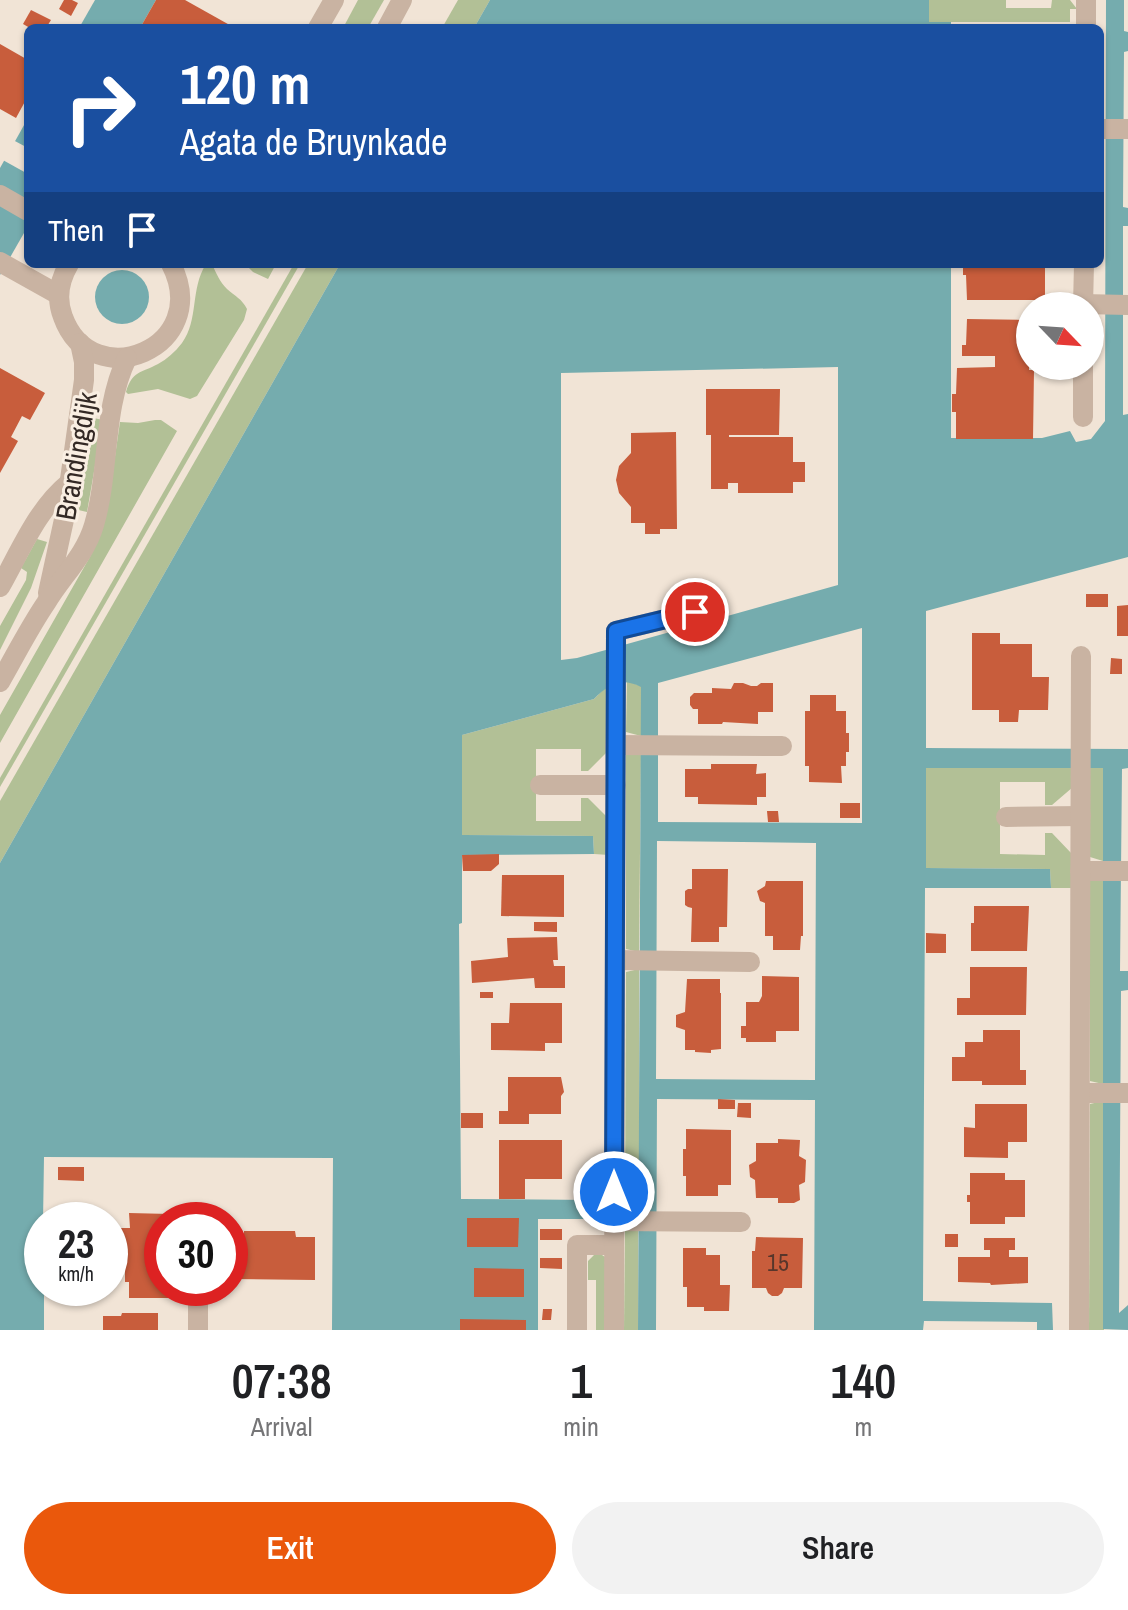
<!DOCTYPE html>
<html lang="en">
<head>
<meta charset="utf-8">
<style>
  :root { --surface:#fff; --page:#f2f2f2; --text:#202124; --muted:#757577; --accent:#ea580c }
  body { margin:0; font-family:"Archivo Narrow",sans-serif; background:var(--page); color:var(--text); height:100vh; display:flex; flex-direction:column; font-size:30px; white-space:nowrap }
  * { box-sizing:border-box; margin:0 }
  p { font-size:26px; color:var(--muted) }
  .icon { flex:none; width:44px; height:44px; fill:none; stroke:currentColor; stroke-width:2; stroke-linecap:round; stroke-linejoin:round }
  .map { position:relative; height:1330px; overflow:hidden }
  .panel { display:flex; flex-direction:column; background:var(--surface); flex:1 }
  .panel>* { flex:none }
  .top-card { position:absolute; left:24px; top:24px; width:1080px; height:244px; border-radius:12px; box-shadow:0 2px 6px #0004; background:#1a4fa0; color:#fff; overflow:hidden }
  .needle { width:52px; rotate:115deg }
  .tools { position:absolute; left:1016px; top:292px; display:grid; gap:16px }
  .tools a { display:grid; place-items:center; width:88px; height:88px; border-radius:50%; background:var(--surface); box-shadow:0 2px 6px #0004; font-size:40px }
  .speed { position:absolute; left:24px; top:1202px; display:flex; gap:16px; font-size:40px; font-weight:700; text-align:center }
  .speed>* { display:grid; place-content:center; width:104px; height:104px; border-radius:50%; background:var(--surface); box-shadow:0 2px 6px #0004; line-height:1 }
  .speed small { font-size:20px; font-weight:400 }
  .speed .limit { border:12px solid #d22; background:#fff; color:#111 }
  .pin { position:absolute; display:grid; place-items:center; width:68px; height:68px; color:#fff; margin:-34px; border:4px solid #fff; border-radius:50%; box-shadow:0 2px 8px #0007 }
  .me { position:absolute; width:88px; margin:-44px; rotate:0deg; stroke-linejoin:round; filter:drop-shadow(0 0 6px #0008) }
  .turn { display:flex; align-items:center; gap:28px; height:168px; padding:0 24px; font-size:36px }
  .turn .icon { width:104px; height:104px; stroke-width:2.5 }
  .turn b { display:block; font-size:56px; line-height:68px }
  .then { display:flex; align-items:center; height:76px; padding:0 24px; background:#0003; gap:16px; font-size:30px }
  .eta { display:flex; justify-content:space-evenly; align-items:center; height:136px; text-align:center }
  .eta b { font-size:48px; font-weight:600; line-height:56px }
  .cta { display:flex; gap:16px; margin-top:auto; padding:16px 24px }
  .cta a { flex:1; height:92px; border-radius:48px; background:var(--accent); color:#fff; font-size:32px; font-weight:600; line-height:92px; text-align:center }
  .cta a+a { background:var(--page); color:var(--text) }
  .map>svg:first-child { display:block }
  .green { fill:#b2c096 }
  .water { fill:#75acae; fill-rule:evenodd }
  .pier { fill:#f1e4d6 }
  .building { fill:#c85d3c }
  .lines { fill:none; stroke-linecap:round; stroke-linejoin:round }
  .minor { stroke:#c9b3a2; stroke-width:20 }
  .route-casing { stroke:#114b97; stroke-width:20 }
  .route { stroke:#1a73e8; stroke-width:14 }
  .labels { text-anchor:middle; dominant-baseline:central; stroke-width:6; stroke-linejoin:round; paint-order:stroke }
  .number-label { font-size:24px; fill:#58362b }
  .street-label { font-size:28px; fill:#332925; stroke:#f9eee2 }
</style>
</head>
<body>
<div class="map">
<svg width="1128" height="1330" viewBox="0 0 1128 1330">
  <rect width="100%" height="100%" fill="#f1e4d6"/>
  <g class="green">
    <polygon points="358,0 384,0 368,28 343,28"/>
    <polygon points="458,0 490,0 474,28 442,28"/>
    <polygon points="929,0 1006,0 1006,8 1051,8 1052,0 1070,0 1077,9 1070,9 1070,22 929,22"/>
    <path d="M206 264H212C216 273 220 282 227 289 235 296 242 299 247 309L244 320 197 396 190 399 158 389 128 394 126 392C132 371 141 373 158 364 167 359 175 352 182 343 199 320 190 289 206 264Z"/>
    <polygon points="245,264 276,264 268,279 253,272"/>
    <polygon points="294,264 300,264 0,787 0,778"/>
    <polygon points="308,264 340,264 0,863 0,801"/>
    <polygon points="89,417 103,420 87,512 74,509"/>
    <polygon points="155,420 161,420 177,431 0,743 0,715 91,555 111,484 120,422 138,423"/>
    <polygon points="37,539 47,542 31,588 0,650 0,626 26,580 27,572 21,568"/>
    <polygon points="627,681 641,686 641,736 626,732"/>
    <polygon points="607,686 609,750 588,771 581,771 581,749 536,749 536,821 581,821 581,798 588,798 609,819 609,855 594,854 593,836 462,835 462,735 594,699"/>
    <polygon points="641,752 639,952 626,949 626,755"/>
    <polygon points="926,768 1073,768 1073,787 1052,805 1045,805 1045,782 1000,782 1000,854 1045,855 1045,833 1052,833 1072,854 1073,888 1051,888 1050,869 926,868"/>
    <polygon points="1089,768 1103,768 1103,861 1090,857"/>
    <polygon points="1104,878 1103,1084 1090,1081 1090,881"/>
    <polygon points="639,969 639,1210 625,1207 626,972"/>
    <polygon points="1103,1101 1104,1330 1089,1330 1090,1104"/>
    <polygon points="638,1227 638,1330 624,1330 625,1231"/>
    <polygon points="594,1255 602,1255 605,1257 608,1330 596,1330 596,1280 588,1280 588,1261"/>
  </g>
  <g class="water">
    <polygon points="95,0 156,0 140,28 79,28"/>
    <polygon points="490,0 929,0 929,22 951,22 951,28 474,28"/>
    <path d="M1106 0H1124V31L1128 32V51L1124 52 1123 207 1128 208V226H1123V415L1128 414V557L926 611V748L1128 749V768L1122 769 1120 971H1128V990L1121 991 1119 1313 1128 1305V1330L1103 1329V768H926V868L1050 869 1051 888H925L923 1301 1052 1303 1053 1330H1037V1322L924 1321 923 1330H814L815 1100 657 1099 656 1330H638L641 687C621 677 609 684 594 699L462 735V835L593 836 594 854 462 855V923L459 924 461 1199 593 1200V1219H538V1330H332L333 1158 44 1157 42 1288H99V1294H44V1330H0V863L340 264H951V438H1042L1070 431 1076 442 1091 439 1105 421ZM838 367V585L577 658 561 660V373ZM862 628V823L658 822V683ZM657 841 816 843 815 1080 656 1079Z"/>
    <polygon points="28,118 28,226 0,275 0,168"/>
    <circle cx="122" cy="297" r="27"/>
  </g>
  <polygon class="pier" points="13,140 28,148 28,174 1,159"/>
  <g class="building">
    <polygon points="64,0 72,0 78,3 71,16 59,9"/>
    <polygon points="156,0 185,0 235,28 140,28"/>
    <polygon points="31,10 51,20 46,28 30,28 23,24"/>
    <polygon points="0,44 28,60 28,96 16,118 0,109"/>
    <polygon points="963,264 1029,264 1029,267 1045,267 1045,300 967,300 966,275 963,275"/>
    <polygon points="967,319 1030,320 1029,370 1034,370 1033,439 956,439 956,412 952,412 952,394 956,394 957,368 995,367 995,356 962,356 962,345 966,345"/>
    <polygon points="0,368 45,393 30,420 22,416 11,437 18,441 0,473"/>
    <polygon points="706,389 780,389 779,435 729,435 729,437 793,437 793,462 805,462 805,482 793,482 793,493 738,493 738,483 728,483 728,489 711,489 711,435 706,435"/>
    <polygon points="676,432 677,529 660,529 660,534 645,534 645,523 631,523 631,507 619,493 616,480 619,466 631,453 631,433"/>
    <rect x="1086" y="594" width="22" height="13"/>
    <polygon points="1128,605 1128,636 1117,636 1117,606"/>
    <polygon points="972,633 1000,633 1000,644 1032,644 1032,677 1049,677 1048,710 1019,710 1018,722 999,722 999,710 972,710"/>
    <polygon points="1111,658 1122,659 1122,674 1110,674"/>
    <polygon points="734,683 743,683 751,686 757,686 761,683 773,683 773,712 758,712 758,724 723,722 722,724 698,724 698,709 693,709 690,705 690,697 694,693 712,693 712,688 731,689"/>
    <polygon points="810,695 836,695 836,711 846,711 846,733 849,733 849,752 846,752 846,766 841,766 842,783 809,782 809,766 805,766 805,711 810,711"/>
    <polygon points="711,764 757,764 756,774 766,773 766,797 757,797 757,805 698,804 698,797 685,797 685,769 711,769"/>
    <rect x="840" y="803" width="20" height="15"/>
    <polygon points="767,811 778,811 779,822 768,822"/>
    <polygon points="499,854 499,864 491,871 463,871 462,855"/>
    <polygon points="692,869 728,869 727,927 719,927 719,942 691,942 692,908 688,907 685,905 685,891 688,889 692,889"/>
    <polygon points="502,875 564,875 564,917 501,916"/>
    <polygon points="766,881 803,881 803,936 801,936 800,950 773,950 773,936 765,936 765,903 760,901 757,891 765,886"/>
    <polygon points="974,906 1029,906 1027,951 971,951 971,923 974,923"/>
    <polygon points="534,922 557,922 557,932 534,931"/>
    <polygon points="926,933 946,934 946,953 926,953"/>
    <polygon points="557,937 558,960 553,960 554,966 565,966 565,988 535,988 534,978 472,983 471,961 508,957 507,938"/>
    <polygon points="970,967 1027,967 1026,1015 957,1015 957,998 970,998"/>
    <polygon points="762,976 799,977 799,1031 776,1031 776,1042 746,1042 746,1038 741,1038 741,1026 746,1026 746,1002 759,1002 762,996"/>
    <polygon points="687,979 720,979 720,993 721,993 721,1049 711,1050 711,1053 695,1052 695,1050 685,1050 685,1030 676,1027 676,1015 685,1012"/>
    <rect x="480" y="992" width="13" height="6"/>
    <polygon points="510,1003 562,1003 562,1043 545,1043 545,1051 491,1050 491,1023 509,1023"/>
    <polygon points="983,1030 1020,1030 1020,1070 1026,1070 1026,1085 982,1085 982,1081 952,1081 952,1057 965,1057 965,1042 983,1042"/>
    <polygon points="508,1077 561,1077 564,1092 561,1096 561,1114 529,1114 529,1124 499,1124 499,1111 508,1111"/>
    <polygon points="718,1099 735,1100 735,1109 718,1109"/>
    <polygon points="738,1103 751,1103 751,1118 737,1117"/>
    <polygon points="975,1104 1027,1104 1027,1142 1008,1142 1008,1158 964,1157 964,1127 975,1128"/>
    <rect x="461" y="1113" width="22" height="15"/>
    <polygon points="686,1129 731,1130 731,1185 718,1185 718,1196 686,1196 686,1176 683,1176 683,1149 686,1149"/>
    <polygon points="778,1139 800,1140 799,1156 806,1160 805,1182 799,1185 800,1200 794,1203 778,1203 778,1198 756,1198 755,1180 750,1177 749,1165 756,1161 756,1143 778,1143"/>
    <polygon points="499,1140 562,1140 562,1179 525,1179 525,1199 499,1199"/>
    <polygon points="58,1167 84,1167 84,1181 58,1180"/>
    <polygon points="970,1173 1005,1173 1005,1180 1025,1180 1025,1217 1005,1217 1005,1224 970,1224 970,1202 967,1202 967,1195 970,1195"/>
    <polygon points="129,1213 170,1214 170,1220 162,1220 162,1288 170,1288 170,1298 129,1298 129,1282 125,1282 125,1266 110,1266 110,1228 130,1228"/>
    <polygon points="467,1218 519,1218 518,1247 467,1247"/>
    <rect x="540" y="1229" width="22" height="11"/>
    <polygon points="244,1231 295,1231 296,1237 315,1237 315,1280 230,1279 230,1235 244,1235"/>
    <rect x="945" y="1234" width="13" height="13"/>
    <polygon points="756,1237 803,1238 802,1288 784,1288 782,1293 778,1296 772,1296 768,1293 766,1288 752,1288 752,1251 755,1251"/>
    <polygon points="984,1238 1015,1238 1015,1250 1009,1250 1009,1257 1028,1257 1028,1283 991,1285 990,1283 958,1282 958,1257 990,1257 990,1250 984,1250"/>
    <polygon points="683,1248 706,1248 706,1255 720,1255 720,1285 730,1285 729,1311 704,1311 704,1307 687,1307 687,1287 683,1287"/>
    <polygon points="540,1258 562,1258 562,1269 540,1268"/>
    <polygon points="474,1268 524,1269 524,1297 474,1297"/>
    <polygon points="543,1309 552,1309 551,1320 542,1320"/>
    <polygon points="122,1313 158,1313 158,1330 103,1330 103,1316 121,1316"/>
    <polygon points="460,1319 526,1320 526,1330 460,1330"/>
  </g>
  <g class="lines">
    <g class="minor">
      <polyline points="318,28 334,0"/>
      <polyline points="387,28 402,0"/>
      <polyline points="1086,28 1086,0"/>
      <polyline points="1100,129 1128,129"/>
      <polyline points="0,195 28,211"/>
      <polyline points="0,262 59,295"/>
      <path d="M69 264C59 281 56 299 63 317 92 397 214 348 171 264"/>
      <polyline points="1083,304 1128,305"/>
      <polyline points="1083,306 1084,264"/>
      <polyline points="1083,417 1083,366"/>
      <path d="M0 587C20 552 37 509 69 483"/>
      <polyline points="48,593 65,515 84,380 84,362 80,343"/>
      <path d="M0 682C15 656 29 628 46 603 62 576 85 556 94 525 110 471 102 410 127 358"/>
      <polyline points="615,745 782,746"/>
      <polyline points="540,785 616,785"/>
      <polyline points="1006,817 1081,816"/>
      <polyline points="1080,871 1128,871"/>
      <polyline points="615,960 750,962"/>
      <polyline points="1080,1093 1128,1093"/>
      <polyline points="614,1221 741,1222"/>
      <polyline points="198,1330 198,1297"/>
      <polyline points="577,1330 577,1245 614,1245"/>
      <polyline points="614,1330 616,631 695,612"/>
      <polyline points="1079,1330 1081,656"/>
    </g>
  </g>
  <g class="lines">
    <defs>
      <polyline id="route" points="614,1192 616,631 695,612"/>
    </defs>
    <use href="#route" class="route-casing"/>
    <use href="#route" class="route"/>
  </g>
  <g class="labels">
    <g class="number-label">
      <text x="778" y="1262">15</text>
    </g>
    <g class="street-label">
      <text transform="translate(76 456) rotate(-80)">Brandingdijk</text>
    </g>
  </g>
</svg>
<div class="tools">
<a><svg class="needle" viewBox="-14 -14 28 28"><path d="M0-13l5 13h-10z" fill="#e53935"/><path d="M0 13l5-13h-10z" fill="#757577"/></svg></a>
</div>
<div class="speed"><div>23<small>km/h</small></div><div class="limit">30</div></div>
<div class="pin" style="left:695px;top:612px;background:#d93025"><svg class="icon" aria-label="arrive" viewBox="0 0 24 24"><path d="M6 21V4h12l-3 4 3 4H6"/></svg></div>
<svg class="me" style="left:614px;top:1192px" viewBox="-20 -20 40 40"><circle r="17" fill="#1a73e8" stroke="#fff" stroke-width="3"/><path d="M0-11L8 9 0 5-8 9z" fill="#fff"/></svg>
<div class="top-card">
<div class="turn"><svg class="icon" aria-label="right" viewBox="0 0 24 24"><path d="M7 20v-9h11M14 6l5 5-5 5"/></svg><div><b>120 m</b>Agata de Bruynkade</div></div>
<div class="then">Then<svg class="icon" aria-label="arrive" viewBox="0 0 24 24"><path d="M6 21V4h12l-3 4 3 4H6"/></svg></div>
</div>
</div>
<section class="panel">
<div class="eta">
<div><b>07:38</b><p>Arrival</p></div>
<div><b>1</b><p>min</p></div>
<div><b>140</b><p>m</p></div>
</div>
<div class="cta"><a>Exit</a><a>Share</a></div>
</section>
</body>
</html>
